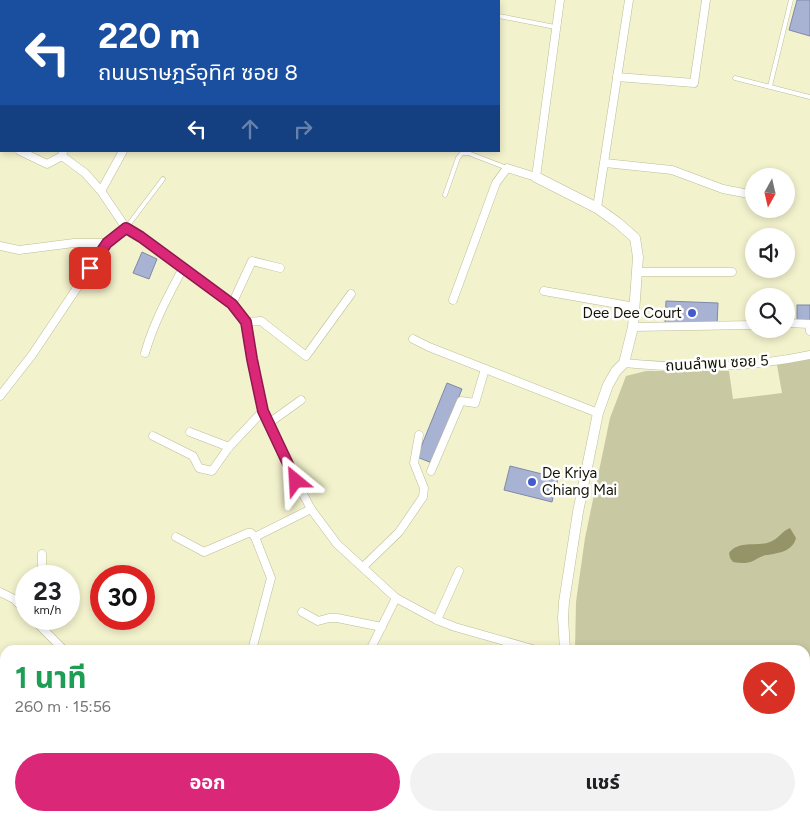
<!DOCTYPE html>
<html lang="th">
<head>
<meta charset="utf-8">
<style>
  :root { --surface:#fff; --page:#f2f2f2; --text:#202124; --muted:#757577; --accent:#db2777 }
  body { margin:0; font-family:Figtree,"Noto Sans Thai",sans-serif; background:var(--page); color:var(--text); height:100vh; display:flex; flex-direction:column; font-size:19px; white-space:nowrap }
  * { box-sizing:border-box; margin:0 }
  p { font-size:16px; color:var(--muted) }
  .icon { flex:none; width:28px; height:28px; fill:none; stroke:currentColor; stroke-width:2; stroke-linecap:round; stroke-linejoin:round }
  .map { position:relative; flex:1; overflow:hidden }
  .drawer { position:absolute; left:0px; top:645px; width:810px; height:176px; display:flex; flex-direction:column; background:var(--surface); border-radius:15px 15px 0 0; box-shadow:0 2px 8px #0003 }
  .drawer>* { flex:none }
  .banner { position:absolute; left:0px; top:0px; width:500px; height:152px; box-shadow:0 2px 8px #0003; background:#1a4fa0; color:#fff; overflow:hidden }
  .needle { width:32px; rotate:188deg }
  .controls { position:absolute; left:745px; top:168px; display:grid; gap:10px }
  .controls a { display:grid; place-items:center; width:50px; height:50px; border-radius:50%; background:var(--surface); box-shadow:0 2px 8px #0003; font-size:25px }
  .speed { position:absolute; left:15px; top:565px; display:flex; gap:10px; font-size:25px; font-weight:700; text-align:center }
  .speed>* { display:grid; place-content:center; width:65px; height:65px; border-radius:50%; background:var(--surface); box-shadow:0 2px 8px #0003; line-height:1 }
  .speed small { font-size:12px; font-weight:400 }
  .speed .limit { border:8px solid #d22; background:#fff; color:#111 }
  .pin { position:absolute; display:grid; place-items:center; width:42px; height:42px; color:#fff; margin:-21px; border-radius:10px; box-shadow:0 2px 8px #0006 }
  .me { position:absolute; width:55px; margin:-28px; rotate:333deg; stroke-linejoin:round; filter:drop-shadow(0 0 4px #0008) }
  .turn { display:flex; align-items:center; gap:18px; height:105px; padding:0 15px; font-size:22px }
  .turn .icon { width:65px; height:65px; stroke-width:2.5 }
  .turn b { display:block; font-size:35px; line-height:42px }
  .lanes { display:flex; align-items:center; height:48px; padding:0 15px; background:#0003; justify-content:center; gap:25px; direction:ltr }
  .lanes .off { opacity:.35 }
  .round { display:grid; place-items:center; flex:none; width:52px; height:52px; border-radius:26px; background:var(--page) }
  .head { display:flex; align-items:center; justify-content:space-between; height:85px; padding:0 15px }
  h1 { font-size:30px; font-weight:700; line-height:38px; color:#1e9e55 }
  .primary-button { display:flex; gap:10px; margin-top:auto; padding:10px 15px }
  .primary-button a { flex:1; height:58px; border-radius:30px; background:var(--accent); color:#fff; font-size:20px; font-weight:700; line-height:58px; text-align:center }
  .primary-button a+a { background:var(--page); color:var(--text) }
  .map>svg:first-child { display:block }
  .green { fill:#c8c8a3 }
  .water { fill:#949468 }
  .building { fill:#a8b2d3; stroke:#7f89a8 }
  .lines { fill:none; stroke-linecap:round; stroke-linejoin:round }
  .service-casing { stroke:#bdbd9a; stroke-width:5 }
  .minor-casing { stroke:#bdbd9a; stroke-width:9 }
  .tertiary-casing { stroke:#bdbd9a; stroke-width:11 }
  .service { stroke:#fff; stroke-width:4 }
  .minor { stroke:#fff; stroke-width:8 }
  .tertiary { stroke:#fff; stroke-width:10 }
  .route-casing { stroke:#8e194d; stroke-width:12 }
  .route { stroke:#db2777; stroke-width:9 }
  .poi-dot { fill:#445acd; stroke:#fff; stroke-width:2 }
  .labels { text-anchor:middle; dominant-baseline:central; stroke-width:5; stroke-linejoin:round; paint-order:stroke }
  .poi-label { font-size:15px; fill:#141407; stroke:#fff; text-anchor:end }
  .street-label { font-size:15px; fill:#141407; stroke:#fff }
</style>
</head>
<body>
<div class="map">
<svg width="810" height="821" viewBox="0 0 810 821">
  <rect width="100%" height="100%" fill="#f2f2cd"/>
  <g class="green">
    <polygon points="108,0 289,0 107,1"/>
    <polygon points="810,359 810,821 640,821 638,816 805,816 805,650 575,650 576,602 585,538 610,418 626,376 646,371 729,371 733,399 782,393 777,365"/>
  </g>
  <path class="water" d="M790 528 796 538C793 551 779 553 768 555 762 555 758 559 753 561 746 564 740 563 733 562L730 558 729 553C738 541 754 546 767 543 779 540 781 531 790 528Z"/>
  <g class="building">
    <polygon points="797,0 810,0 810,36 789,30"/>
    <polygon points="142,252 157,259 149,279 133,273"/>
    <polygon points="666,301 718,303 717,326 665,324"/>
    <rect x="797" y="305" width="13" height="16"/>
    <polygon points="447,383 462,389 432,463 417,457"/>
    <polygon points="510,466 558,478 556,487 564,489 563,496 554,494 552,502 504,490"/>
    <polygon points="0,795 2,795 0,804 5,805 5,816 53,816 52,821 0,821"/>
  </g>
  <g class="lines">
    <defs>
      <g id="service">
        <polyline points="347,1 347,0"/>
        <polyline points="429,1 429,0"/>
        <polyline points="499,16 555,27"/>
        <polyline points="735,78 810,97"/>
        <polyline points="770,86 791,0"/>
        <polyline points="445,195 458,158 462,153 468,153 507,168"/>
        <polyline points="126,228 163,179"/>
        <polyline points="115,821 115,816"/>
        <polyline points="620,821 620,816"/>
      </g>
      <g id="minor">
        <polyline points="0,62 1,62"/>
        <polyline points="617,77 694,83 706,0"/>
        <polyline points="0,94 1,91"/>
        <polyline points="0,142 1,142"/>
        <polyline points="20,151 47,164 62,156 63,152"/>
        <polyline points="62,156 85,173 101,191 126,228 141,237 232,304 246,322 263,411 281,452 311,509 337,544 396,598 437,620 455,627 536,650"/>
        <polyline points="605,163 672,170 723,189 754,195"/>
        <polyline points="101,191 123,151"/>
        <polyline points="597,208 629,0"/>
        <polyline points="0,246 19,250 74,243 107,243"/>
        <polyline points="638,272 732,272"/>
        <polyline points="544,291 635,307"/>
        <polyline points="453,300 496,183 507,168 536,177 560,0"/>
        <polyline points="232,304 252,261 280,268"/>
        <polyline points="246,322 261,321 306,356 351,294"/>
        <polyline points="786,323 809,324 810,331"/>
        <polyline points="633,327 754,325"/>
        <polyline points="413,339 429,347 598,413"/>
        <path d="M145 353C154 322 168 296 183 268"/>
        <path d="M624 363C686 369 749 368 810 355"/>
        <polyline points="0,396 32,355 107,243 126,228"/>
        <polyline points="269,423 301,400"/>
        <polyline points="190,432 229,447"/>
        <polyline points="153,436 193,456 199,468 212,471 229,447 263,411"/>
        <polyline points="431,471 461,401 475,403 485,369"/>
        <polyline points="176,537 204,552 248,533 251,533 255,537"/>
        <polyline points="42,554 42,567 44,576"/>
        <polyline points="363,567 399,532 423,497 424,488 414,463 419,435"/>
        <polyline points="0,592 14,599 26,611"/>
        <polyline points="18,603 26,595"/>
        <polyline points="302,612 318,621 329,618 337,618 382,627"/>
        <polyline points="33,619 64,650"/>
        <polyline points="437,620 459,571"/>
        <polyline points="252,650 271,578 255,537 311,509"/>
        <polyline points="370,650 396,598"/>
        <polyline points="298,821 299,816"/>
      </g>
      <g id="tertiary">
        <polyline points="536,177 597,208 618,223 635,238 638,257 633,327 624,363 616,371 608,385 598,413 578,512 564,602 563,618 565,650"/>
        <polyline points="631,816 634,821"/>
      </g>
    </defs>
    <use href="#service" class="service-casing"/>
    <use href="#minor" class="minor-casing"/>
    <use href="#tertiary" class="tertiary-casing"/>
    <use href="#service" class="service"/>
    <use href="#minor" class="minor"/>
    <use href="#tertiary" class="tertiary"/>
  </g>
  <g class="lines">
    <defs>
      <polyline id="route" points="90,268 107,243 126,228 141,237 232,304 246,322 252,359 263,411 296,481"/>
    </defs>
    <use href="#route" class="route-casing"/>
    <use href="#route" class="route"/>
  </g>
  <g class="poi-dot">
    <circle cx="692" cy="313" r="5"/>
    <circle cx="532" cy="482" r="5"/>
  </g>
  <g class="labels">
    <g class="poi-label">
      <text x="682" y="313">Dee Dee Court</text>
      <text x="542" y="473" text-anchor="start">De Kriya<tspan x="542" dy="17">Chiang Mai</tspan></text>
    </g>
    <g class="street-label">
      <text transform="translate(717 363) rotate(-3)">ถนนลำพูน ซอย 5</text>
    </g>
  </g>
</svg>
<div class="controls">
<a><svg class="needle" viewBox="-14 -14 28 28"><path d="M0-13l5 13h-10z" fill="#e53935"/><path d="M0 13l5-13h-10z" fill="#757577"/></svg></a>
<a><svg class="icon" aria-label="sound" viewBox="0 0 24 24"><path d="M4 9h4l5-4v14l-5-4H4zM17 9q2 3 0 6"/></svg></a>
<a><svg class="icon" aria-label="search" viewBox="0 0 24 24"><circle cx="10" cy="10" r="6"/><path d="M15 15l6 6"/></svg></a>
</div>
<div class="speed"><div>23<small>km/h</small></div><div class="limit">30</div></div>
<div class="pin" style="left:90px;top:268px;background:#d93025"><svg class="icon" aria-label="arrive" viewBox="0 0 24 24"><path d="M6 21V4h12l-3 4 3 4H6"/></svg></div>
<svg class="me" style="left:296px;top:481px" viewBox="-20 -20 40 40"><path d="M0-17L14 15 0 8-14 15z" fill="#db2777" stroke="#fff" stroke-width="4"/></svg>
<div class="banner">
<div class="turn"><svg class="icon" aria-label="left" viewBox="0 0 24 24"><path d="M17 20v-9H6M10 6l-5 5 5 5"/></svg><div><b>220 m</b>ถนนราษฎร์อุทิศ ซอย 8</div></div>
<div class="lanes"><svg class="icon" aria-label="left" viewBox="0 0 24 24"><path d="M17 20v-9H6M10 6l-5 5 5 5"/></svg><svg class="icon off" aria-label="ahead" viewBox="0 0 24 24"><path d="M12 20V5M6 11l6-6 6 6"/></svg><svg class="icon off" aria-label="right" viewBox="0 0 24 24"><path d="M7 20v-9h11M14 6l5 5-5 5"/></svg></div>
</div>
<section class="drawer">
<div class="head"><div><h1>1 นาที</h1><p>260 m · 15:56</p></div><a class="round" style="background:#d93025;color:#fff"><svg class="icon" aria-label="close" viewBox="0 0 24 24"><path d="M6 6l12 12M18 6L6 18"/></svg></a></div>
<div class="primary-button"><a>ออก</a><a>แชร์</a></div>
</section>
</div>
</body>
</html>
